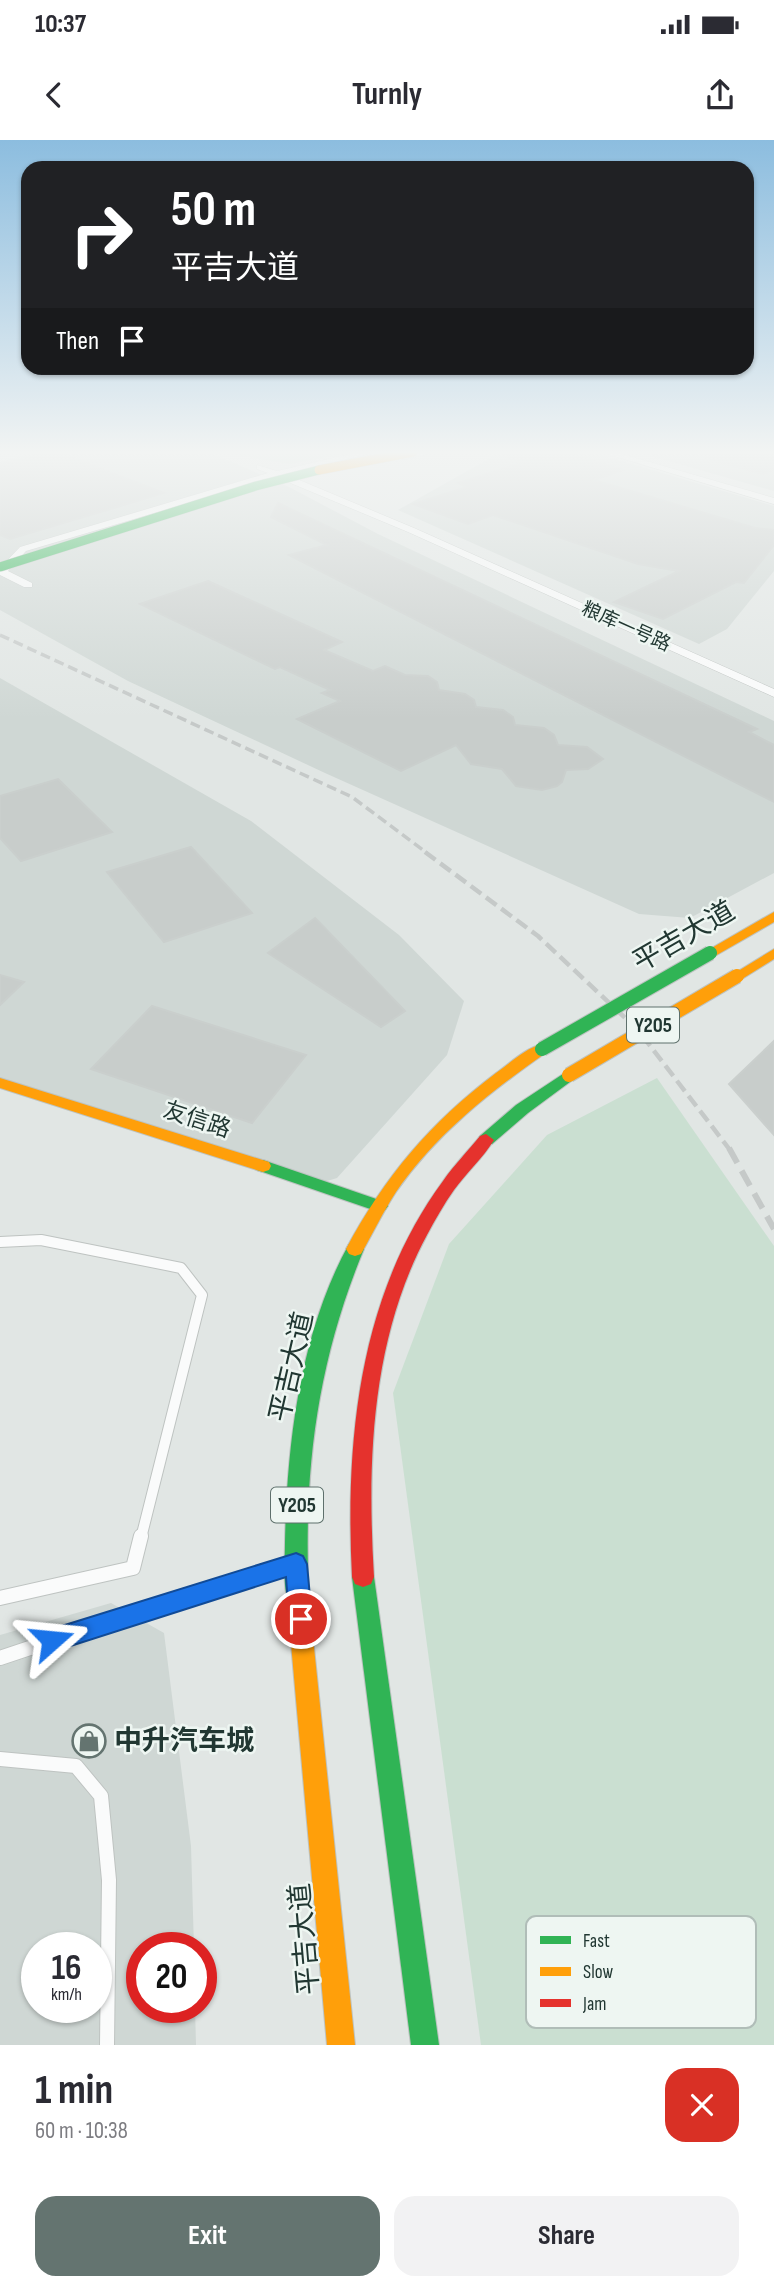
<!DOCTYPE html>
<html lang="en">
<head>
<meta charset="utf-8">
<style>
  :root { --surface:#fff; --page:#f2f2f3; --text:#2b2b33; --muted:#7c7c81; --accent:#647470 }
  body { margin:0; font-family:"Sofia Sans Condensed","Noto Sans SC",sans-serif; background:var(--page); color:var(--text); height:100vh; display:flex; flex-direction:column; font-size:26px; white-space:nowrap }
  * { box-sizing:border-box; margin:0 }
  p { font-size:23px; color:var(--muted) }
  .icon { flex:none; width:38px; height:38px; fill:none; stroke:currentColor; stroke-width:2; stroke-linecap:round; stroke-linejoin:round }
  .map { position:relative; height:1905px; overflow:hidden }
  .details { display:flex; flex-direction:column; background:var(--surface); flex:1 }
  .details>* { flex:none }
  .top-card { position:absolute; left:21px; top:21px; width:733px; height:214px; border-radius:21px; box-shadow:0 2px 5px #0004; background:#202124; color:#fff; overflow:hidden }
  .speed { position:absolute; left:21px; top:1792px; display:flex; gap:14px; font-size:35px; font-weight:700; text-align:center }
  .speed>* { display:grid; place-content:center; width:91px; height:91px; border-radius:50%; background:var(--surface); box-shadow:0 2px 5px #0004; line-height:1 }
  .speed small { font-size:18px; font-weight:400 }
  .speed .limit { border:10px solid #d22; background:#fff; color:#111 }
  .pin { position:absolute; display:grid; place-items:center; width:60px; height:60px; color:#fff; margin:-30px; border:4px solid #fff; border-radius:50%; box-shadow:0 2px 7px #0007 }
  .me { position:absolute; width:77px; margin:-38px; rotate:72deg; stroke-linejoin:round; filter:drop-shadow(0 0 5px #0008) }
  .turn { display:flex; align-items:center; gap:24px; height:147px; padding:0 35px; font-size:32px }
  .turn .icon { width:91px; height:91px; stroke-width:2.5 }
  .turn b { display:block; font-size:49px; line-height:60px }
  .then { display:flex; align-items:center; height:66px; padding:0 35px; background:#0003; gap:14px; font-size:26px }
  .round { display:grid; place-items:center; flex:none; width:74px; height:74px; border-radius:21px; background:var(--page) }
  .overview { display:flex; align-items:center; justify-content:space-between; height:119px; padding:0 35px }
  h1 { font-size:42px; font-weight:700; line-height:52px }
  .button { display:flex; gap:14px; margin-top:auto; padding:14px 35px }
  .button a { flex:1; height:80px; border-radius:21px; background:var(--accent); color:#fff; font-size:28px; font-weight:700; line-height:80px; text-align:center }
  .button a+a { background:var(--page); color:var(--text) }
  .status { display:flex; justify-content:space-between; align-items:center; height:49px; padding:0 35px; background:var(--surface); direction:ltr }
  .status svg { height:19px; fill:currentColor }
  header { display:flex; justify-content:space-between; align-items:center; height:91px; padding:0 35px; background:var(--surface); font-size:32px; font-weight:700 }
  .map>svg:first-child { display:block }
  .built { fill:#cfd7d4; fill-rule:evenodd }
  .green { fill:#cadfd1 }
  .building { fill:#c8cdcb; stroke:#cacfcd; stroke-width:2 }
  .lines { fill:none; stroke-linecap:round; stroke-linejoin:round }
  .lane-far1-casing { stroke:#bec3c1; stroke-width:12 }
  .lane-casing { stroke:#bec3c1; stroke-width:16 }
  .street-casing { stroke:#bec3c1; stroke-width:1 }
  .fast-casing { stroke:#bdc3c1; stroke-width:2 }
  .slow-casing { stroke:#bdc3c1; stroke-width:2 }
  .jam-casing { stroke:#bdc3c1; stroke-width:2 }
  .lane-far1 { stroke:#fafbfb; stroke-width:10 }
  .lane { stroke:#fafbfb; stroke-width:14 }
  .street { fill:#fafbfb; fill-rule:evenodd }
  .fast { fill:#30b455; fill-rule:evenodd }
  .slow { fill:#ff9f0a; fill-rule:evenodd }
  .jam { fill:#e5322d; fill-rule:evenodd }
  .rail-far2 { stroke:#c5c9c8; stroke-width:3.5; stroke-dasharray:10 5; stroke-linecap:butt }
  .rail-far1 { stroke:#c5c9c8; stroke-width:4.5; stroke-dasharray:13 6; stroke-linecap:butt }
  .rail { stroke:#c5c9c8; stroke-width:6; stroke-dasharray:17 9; stroke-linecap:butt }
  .fast-bridge-far1-casing { stroke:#bdc3c1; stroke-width:10; stroke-linecap:butt }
  .fast-bridge-casing { stroke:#bdc3c1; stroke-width:16; stroke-linecap:butt }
  .slow-bridge-far1-casing { stroke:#bdc3c1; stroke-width:10; stroke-linecap:butt }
  .slow-bridge-casing { stroke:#bdc3c1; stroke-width:16; stroke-linecap:butt }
  .fast-bridge-far1 { stroke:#30b455; stroke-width:9 }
  .fast-bridge { stroke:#30b455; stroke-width:14 }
  .slow-bridge-far1 { stroke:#ff9f0a; stroke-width:9 }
  .slow-bridge { stroke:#ff9f0a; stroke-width:14 }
  .route { fill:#1a73e8; stroke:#114b97; stroke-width:2 }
  .labels { text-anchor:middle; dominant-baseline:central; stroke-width:5; stroke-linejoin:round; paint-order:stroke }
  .far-street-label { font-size:19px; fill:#213732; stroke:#eef6f2 }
  .shield { fill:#eef6f2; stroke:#5e706c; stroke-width:2 }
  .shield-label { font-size:21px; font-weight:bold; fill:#213732 }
  .street-label { font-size:23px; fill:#213732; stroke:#eef6f2 }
  .near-street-label { font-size:28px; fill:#213732; stroke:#eef6f2 }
  .near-poi-label { font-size:28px; font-weight:bold; fill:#213732; stroke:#eef6f2; text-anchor:start }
  .key { fill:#eef6f2; stroke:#b0bdb8; stroke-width:2 }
  .key-label { font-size:19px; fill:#213732 }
</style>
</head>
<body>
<div class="status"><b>10:37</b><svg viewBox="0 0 49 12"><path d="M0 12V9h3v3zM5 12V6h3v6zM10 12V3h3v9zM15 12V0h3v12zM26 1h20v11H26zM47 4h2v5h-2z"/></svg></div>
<header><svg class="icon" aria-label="back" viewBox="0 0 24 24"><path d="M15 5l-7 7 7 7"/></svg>Turnly<svg class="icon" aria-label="share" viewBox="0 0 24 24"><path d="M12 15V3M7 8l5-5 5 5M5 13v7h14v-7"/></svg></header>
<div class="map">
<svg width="774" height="1905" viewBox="0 0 774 1905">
  <rect width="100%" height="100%" fill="#e1e6e4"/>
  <g class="built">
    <polygon points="35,312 209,312 289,347 378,394 774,581 774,733 690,778 639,774 325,633 128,541 0,470 0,322"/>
    <polygon points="501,312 591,312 774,366 774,431 727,489 699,504 398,370"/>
    <polygon points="637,312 774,312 774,351"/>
    <polygon points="0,538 251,681 399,795 464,861 447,915 337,1038 317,1044 0,943"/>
    <path d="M111 1463 164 1493 191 1706 194 1808H142V1867H195L196 1905H0V1495ZM37 1808H96V1867H37Z"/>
  </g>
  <g class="green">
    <polygon points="219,312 354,312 290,324"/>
    <polygon points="657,938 774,1106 774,1905 481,1905 393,1253 449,1104 547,995"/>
  </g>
  <g class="building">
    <polygon points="49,312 57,312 164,353 10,399 0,395 0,325"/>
    <polygon points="506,312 566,312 623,330 594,340 755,388 774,390 774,405 744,443 736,442 663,479 614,462 679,431 638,424 493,375 468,384 413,364 467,347 458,343 524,322 506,317"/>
    <polygon points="705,312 774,312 774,330 763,334 704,318"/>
    <polygon points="278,363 757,589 749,592 774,605 774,662 289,415 327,405 271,377"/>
    <polygon points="208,441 342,502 324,510 373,531 385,526 405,535 428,536 437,542 439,550 465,554 474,560 476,567 503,570 513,577 515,585 544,588 554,595 558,605 587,607 603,619 588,629 566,630 562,642 557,646 542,650 516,646 502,629 471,624 456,605 401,631 297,579 340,561 322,553 330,550 280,527 275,529 140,464"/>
    <polygon points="58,639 112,692 21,721 0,698 0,656"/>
    <polygon points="191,707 252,773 164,802 107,732"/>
    <polygon points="315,778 405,871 381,887 268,813"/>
    <polygon points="0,835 24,842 0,865"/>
    <polygon points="152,866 306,915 252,983 91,929"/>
    <polygon points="774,901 774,995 729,944"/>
  </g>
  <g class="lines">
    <defs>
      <polyline id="lane-far1" points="0,1102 41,1100 181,1128 202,1155 141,1398"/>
      <g id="lane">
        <polyline points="0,1458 133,1428 141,1396"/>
        <polyline points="0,1518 182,1457 287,1426"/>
        <polyline points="0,1619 76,1626 101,1656 109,1740 107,1905"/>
      </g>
      <g id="street">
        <polygon points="359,312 376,312 285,334 414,388 774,549 774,557 408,392 276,337 26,411 8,431 32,443 32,447 24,447 0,435 0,428 20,407 268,333 257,329 257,325 277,331"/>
        <polygon points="418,312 437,312 396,321 392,319"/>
        <polygon points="601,312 615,312 774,358 774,364"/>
      </g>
      <g id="fast">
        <polygon points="569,930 574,931 577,935 574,939 528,973 492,1004 480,1004 478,1000 480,996 516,965"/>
        <polygon points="263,1020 385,1062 388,1066 385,1070 379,1072 257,1030 255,1026 257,1022"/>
        <path d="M355 1102 361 1104 364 1109C316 1225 303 1334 309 1459L306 1467 298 1470 290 1467C282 1448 285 1422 285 1402 287 1303 300 1193 349 1104Z"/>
        <polygon points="363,1427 371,1430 374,1437 439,1905 411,1905 352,1437 355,1430"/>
      </g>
      <g id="slow">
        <polygon points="774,772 774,782 715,816 705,816 703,813"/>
        <polygon points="774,809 774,819 742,839 732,839 730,836"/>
        <path d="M542 904 547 906 550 909 547 912C490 952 436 994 396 1052 383 1072 373 1093 361 1114L355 1116 349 1114 346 1109C385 1036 430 983 496 933 510 923 526 908 542 904Z"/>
        <polygon points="0,938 269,1022 271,1026 269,1030 263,1032 0,948"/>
        <polygon points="298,1448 306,1451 309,1459 355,1905 327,1905 287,1459 290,1451"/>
      </g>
      <path id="jam" d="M486 994 494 1000C483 1018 467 1032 454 1050 444 1064 435 1080 427 1095 371 1199 367 1322 374 1437L371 1444 363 1447 355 1444 352 1437C345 1300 359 1155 443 1041 454 1025 468 1011 480 996Z"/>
    </defs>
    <use href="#lane-far1" class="lane-far1-casing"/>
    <use href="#lane" class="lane-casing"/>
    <use href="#street" class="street-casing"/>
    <use href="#fast" class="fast-casing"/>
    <use href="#slow" class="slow-casing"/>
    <use href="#jam" class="jam-casing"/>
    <use href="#lane-far1" class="lane-far1"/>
    <use href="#lane" class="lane"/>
    <use href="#street" class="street"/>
    <use href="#fast" class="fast"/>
    <use href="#slow" class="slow"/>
    <use href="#jam" class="jam"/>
    <polyline class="rail-far2" points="0,495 352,657 427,713"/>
    <polyline class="rail-far1" points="425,712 538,796 638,890 730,1010"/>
    <polyline class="rail" points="729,1008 774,1089"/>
    <defs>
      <polyline id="fast-bridge-far1" points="0,427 256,346 319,330"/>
      <polyline id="fast-bridge" points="542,909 710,813"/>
      <polyline id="slow-bridge-far1" points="319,330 413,312"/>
      <polyline id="slow-bridge" points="569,935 737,836"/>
    </defs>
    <use href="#fast-bridge-far1" class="fast-bridge-far1-casing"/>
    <use href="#fast-bridge" class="fast-bridge-casing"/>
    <use href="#slow-bridge-far1" class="slow-bridge-far1-casing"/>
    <use href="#slow-bridge" class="slow-bridge-casing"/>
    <use href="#fast-bridge-far1" class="fast-bridge-far1"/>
    <use href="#fast-bridge" class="fast-bridge"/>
    <use href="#slow-bridge-far1" class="slow-bridge-far1"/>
    <use href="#slow-bridge" class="slow-bridge"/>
  </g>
  <linearGradient id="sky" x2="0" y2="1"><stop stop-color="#8cbddf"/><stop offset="0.54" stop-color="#f2f4f3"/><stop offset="1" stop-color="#f2f4f3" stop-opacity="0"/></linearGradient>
  <rect width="774" height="579" fill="url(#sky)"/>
  <polygon class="route" points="296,1413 303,1416 307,1424 312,1479 309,1486 301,1490 293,1486 289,1479 286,1437 52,1512 44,1508 40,1500 44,1492 52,1489"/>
  <defs>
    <symbol id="shop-ring" viewBox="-11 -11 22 22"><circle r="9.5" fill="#eef6f2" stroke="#647470" stroke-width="1.5"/><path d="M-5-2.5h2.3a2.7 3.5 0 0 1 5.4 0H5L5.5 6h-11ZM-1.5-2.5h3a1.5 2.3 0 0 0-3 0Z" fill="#647470"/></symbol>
  </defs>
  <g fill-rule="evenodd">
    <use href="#shop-ring" x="70" y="1582" width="38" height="38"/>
  </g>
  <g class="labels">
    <g class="far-street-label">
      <text transform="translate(626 487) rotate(24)">粮库一号路</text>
    </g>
    <g class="shield">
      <rect x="627" y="867.5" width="52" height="35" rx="5"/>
      <rect x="271" y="1347.5" width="52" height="35" rx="5"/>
    </g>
    <g class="shield-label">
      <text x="653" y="885">Y205</text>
      <text x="297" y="1365">Y205</text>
    </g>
    <g class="street-label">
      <text transform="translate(197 980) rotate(18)">友信路</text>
    </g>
    <g class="near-street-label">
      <text transform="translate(684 797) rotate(-30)">平吉大道</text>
      <text transform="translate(292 1227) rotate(-77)">平吉大道</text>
      <text transform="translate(305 1799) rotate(-95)">平吉大道</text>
    </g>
    <g class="near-poi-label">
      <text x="114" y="1601">中升汽车城</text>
    </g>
  </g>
  <rect x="526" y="1776" width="230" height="112" rx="10" class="key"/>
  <rect x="540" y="1796" width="31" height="8" fill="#30b455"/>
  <rect x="540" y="1827" width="31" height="9" fill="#ff9f0a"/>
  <rect x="540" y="1859" width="31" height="8" fill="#e5322d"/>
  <g class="key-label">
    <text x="583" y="1807">Fast</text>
    <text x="583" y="1838">Slow</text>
    <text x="583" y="1870">Jam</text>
  </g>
</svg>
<div class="speed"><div>16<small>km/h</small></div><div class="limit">20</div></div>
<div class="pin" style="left:301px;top:1479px;background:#d93025"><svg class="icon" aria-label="arrive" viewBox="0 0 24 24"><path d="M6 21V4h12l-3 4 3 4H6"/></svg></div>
<svg class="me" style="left:52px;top:1500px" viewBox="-20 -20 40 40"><path d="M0-17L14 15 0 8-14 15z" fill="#1a73e8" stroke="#fff" stroke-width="4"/></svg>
<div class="top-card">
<div class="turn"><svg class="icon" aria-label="right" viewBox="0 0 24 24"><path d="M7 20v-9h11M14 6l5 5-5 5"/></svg><div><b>50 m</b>平吉大道</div></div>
<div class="then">Then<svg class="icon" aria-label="arrive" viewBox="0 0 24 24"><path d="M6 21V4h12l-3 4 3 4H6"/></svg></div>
</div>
</div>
<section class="details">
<div class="overview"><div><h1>1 min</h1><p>60 m · 10:38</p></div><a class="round" style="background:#d93025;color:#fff"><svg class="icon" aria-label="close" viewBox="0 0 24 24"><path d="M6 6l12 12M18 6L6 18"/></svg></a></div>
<div class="button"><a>Exit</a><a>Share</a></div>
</section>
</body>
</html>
